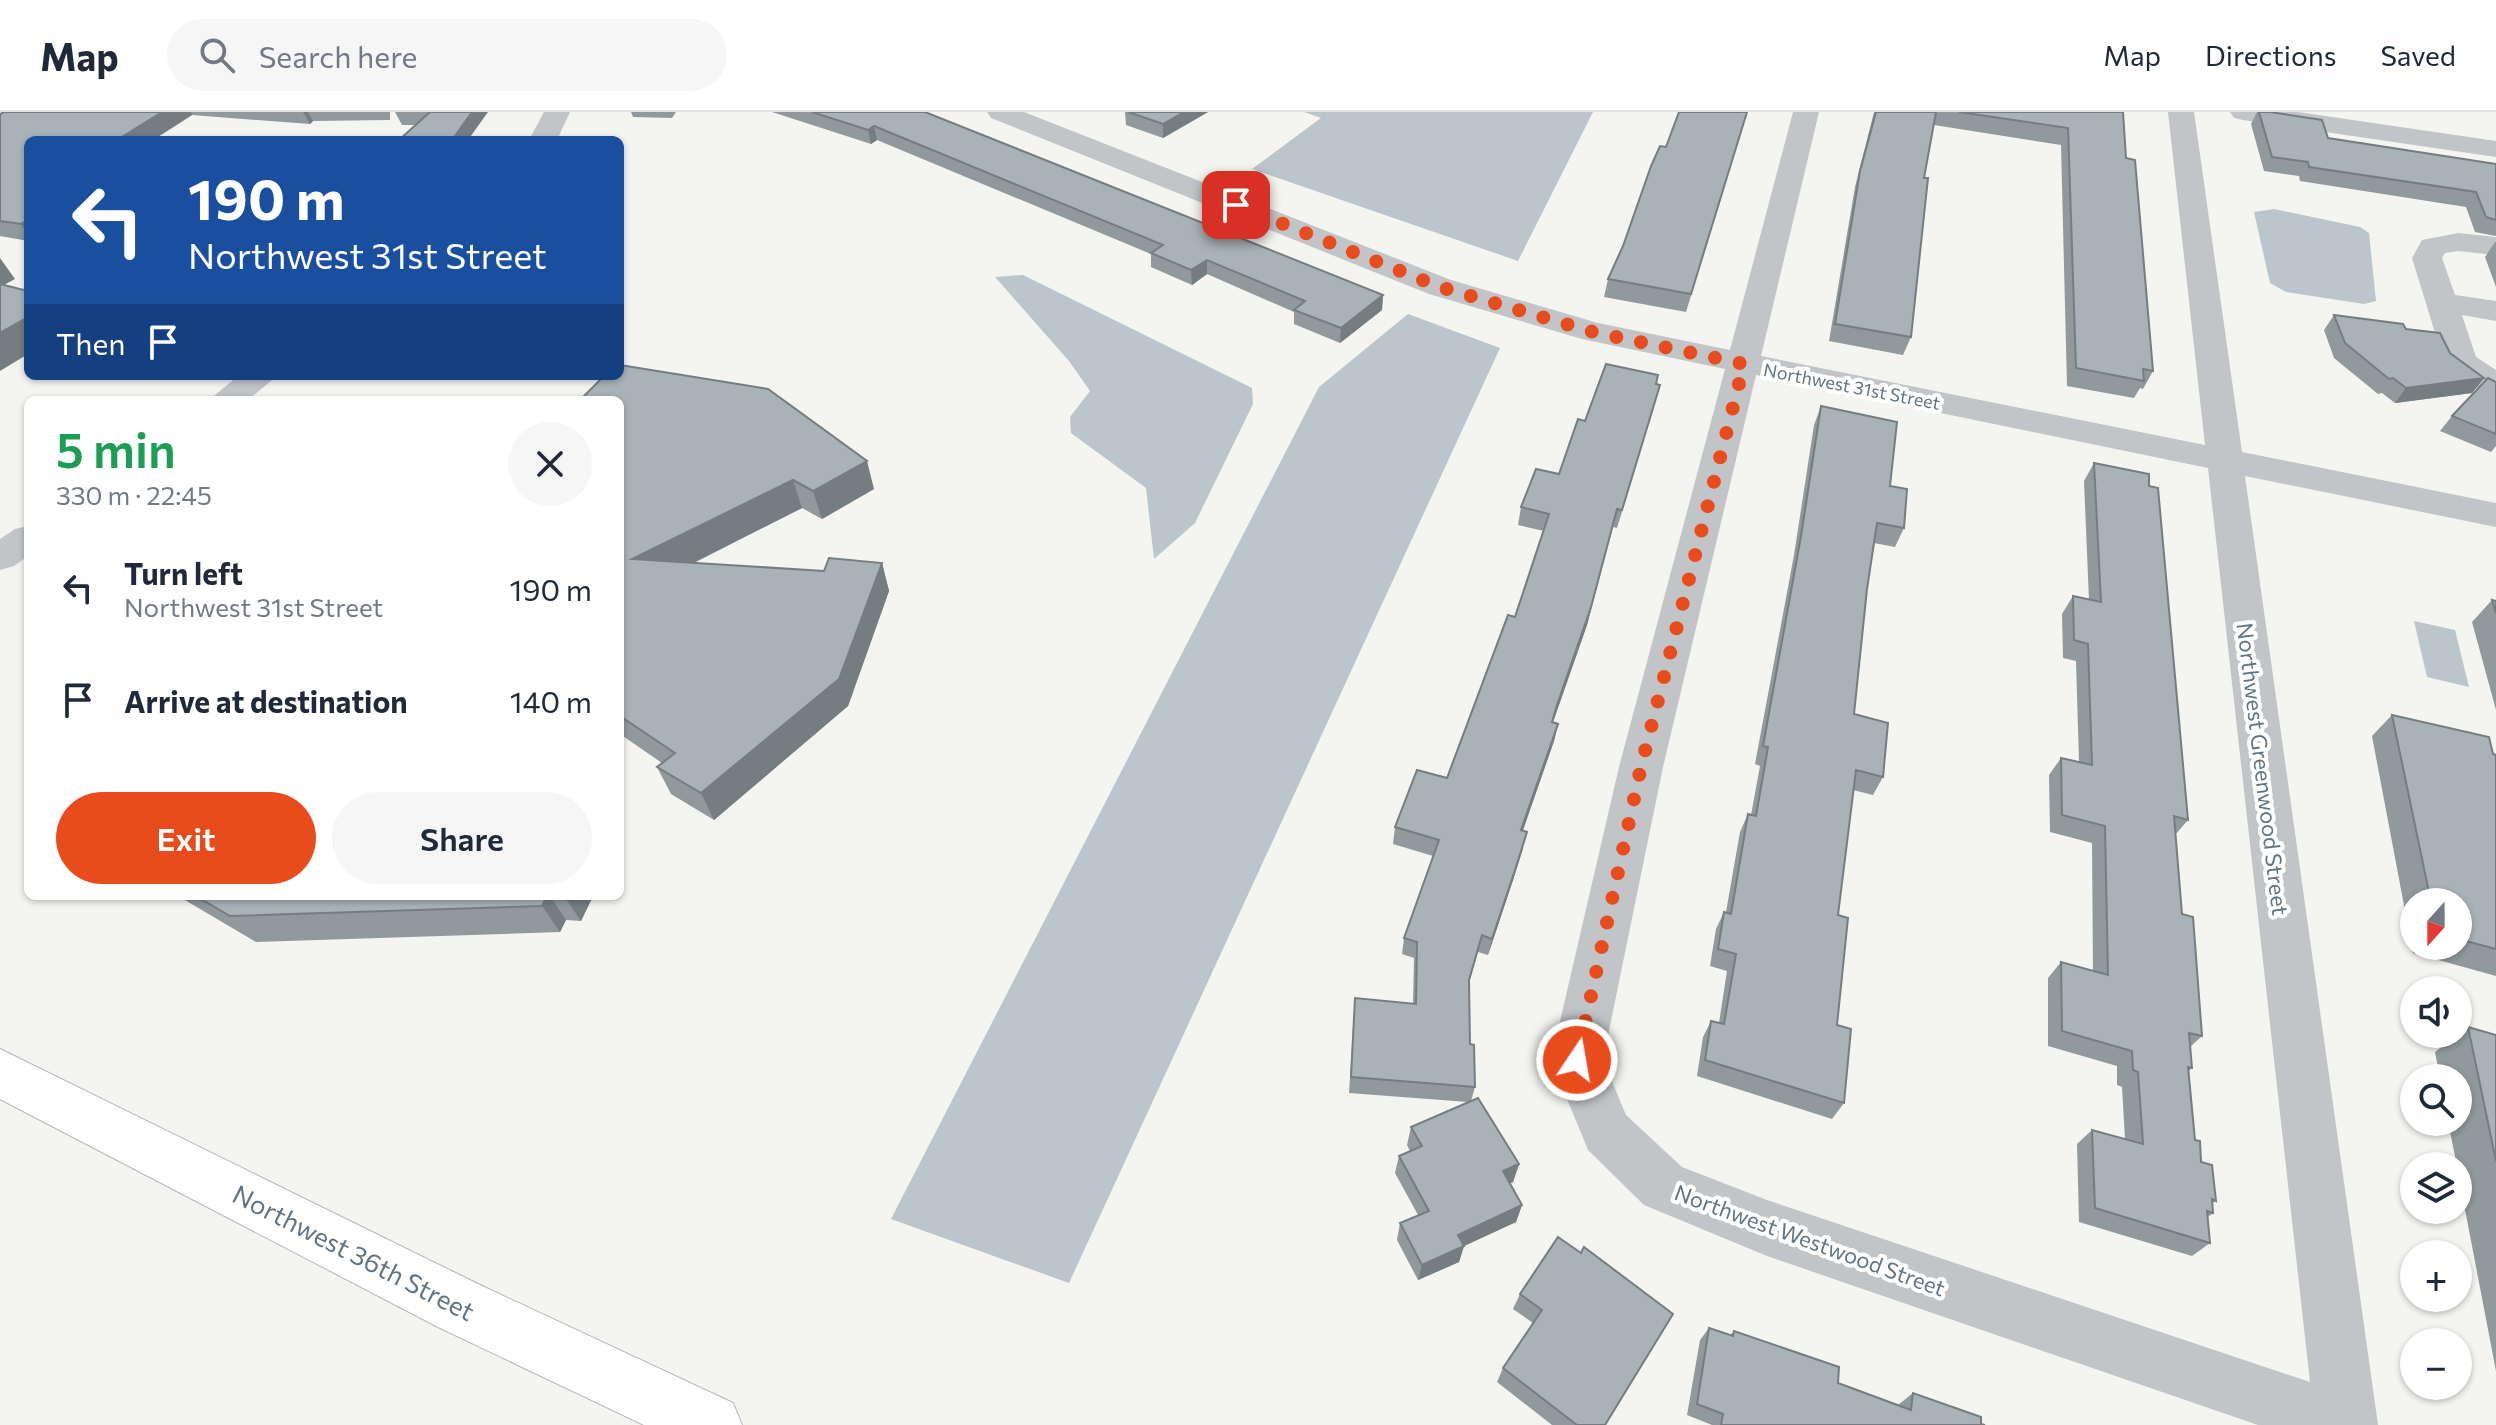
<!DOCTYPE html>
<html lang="en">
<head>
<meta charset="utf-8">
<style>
  :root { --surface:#fff; --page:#f6f6f7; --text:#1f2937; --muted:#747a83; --line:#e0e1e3; --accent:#e84c1c }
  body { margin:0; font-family:Commissioner,sans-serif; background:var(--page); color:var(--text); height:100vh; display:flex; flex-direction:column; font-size:30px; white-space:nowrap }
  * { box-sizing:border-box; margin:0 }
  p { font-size:26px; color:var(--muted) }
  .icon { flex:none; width:44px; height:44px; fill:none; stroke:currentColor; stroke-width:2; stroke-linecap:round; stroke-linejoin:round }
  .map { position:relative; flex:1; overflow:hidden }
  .drawer { position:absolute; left:24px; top:284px; width:600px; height:504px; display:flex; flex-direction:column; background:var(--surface); border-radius:12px; box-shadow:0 2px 6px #0004 }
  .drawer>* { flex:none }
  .hud { position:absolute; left:24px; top:24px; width:600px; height:244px; border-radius:12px; box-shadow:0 2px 6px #0004; background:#1a4fa0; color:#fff; overflow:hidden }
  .needle { width:52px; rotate:201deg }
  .buttons { position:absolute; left:2400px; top:776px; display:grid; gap:16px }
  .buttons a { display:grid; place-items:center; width:72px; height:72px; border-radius:50%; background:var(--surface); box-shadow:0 2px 6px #0004; font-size:40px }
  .pin { position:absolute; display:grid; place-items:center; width:68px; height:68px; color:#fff; margin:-34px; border-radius:16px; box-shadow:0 4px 12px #0006 }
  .me { position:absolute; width:88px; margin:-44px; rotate:12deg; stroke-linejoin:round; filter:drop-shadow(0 0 6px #0008) }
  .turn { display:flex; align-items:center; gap:28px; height:168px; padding:0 32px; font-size:36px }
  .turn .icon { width:104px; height:104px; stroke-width:2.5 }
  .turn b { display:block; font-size:56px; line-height:68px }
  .then { display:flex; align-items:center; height:76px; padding:0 32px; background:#0003; gap:16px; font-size:30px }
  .round { display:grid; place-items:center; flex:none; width:84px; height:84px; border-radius:42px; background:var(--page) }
  .headline { display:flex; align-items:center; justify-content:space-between; height:136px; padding:0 32px }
  h1 { font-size:48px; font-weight:600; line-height:60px; color:#1e9e55 }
  .action { display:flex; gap:16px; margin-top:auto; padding:16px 32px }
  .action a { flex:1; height:92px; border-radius:48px; background:var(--accent); color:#fff; font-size:32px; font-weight:600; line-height:92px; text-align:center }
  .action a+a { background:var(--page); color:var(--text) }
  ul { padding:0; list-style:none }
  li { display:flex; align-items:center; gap:24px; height:112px; padding:0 32px }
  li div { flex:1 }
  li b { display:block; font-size:30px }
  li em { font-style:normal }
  header { display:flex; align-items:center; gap:48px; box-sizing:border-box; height:112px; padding:0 40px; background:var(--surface); border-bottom:2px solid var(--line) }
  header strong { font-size:38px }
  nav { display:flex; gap:44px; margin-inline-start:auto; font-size:28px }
  .search { width:560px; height:72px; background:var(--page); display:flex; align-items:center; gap:20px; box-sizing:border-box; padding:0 28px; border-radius:44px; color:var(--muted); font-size:30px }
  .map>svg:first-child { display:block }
  .water { fill:#bac6cb }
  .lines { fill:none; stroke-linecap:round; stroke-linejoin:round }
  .secondary-casing { stroke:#b3b9bd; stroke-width:2 }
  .minor { fill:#c1c5c8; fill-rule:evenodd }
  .secondary { fill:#fff; fill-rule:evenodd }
  .wall { fill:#91999d; fill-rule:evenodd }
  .shaded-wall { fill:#767d80 }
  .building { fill:#a9b2b7; stroke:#767d80; stroke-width:2 }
  .route { stroke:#e84c1c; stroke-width:14; stroke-dasharray:0 25.2 }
  .labels { text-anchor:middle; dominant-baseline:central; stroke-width:8; stroke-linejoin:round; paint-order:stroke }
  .far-street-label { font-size:18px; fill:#627482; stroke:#fff }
  .street-label { font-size:22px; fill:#627482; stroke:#fff }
  .near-street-label { font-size:26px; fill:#627482; stroke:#fff }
</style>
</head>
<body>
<header>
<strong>Map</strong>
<div class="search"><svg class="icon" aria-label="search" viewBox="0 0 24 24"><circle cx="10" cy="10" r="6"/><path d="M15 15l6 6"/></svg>Search here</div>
<nav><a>Map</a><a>Directions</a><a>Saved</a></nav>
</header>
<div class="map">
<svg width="2496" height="1313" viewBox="0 0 2496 1313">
  <rect width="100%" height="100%" fill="#f4f4f0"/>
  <g class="water">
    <polygon points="1304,0 1593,0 1518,149 1252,57 1321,6"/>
    <polygon points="2274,97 2360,115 2369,121 2376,189 2364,192 2286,180 2270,171 2254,100"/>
    <polygon points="1023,163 1252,276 1253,292 1195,411 1154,447 1146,376 1071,321 1070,305 1090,279 1069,249 995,165"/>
    <polygon points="1408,202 1500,236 1069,1171 891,1107 1319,275"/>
    <polygon points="2414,509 2455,518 2469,575 2427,565"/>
  </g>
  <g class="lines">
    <defs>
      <polygon id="secondary" points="0,937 480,1173 733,1291 742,1313 644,1313 438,1215 0,987"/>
    </defs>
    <use href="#secondary" class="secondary-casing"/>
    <g class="minor">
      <polygon points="544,0 570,0 557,28 529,28"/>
      <path d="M987 0H1024L1451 168 1598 211 1730 238 1793 0H1819L1761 244 2205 333 2168 0H2194L2242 340 2496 391V415L2245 364 2378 1313H2258L1767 1144 1644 1093 1588 1038 1551 948 1619 655 1725 257 1582 227 1429 182 991 6ZM1756 263 2208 356 2310 1270 1767 1088 1682 1055 1626 1003 1603 948 1663 655Z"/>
      <polygon points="2230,0 2298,0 2496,29 2496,45 2243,8 2234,6"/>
      <path d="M2458 121 2496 125V143L2458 139 2445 141 2442 146 2455 183 2496 189V209L2462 203 2476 245 2496 258V283C2478 279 2455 265 2444 250L2412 146 2422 128Z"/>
      <polygon points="238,264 277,264 248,288 209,288"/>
      <polygon points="28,414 28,444 14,454 0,458 0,427 15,417"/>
    </g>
    <use href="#secondary" class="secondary"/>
  </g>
  <g class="wall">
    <polygon points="4,0 390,0 390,8 313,9 310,12 192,3 153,28 28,28 28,129 0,124 0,2"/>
    <polygon points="395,0 488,0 416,13 402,13"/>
    <polygon points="631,0 676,0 672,6 633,5"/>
    <polygon points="772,0 925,0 1383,183 1382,198 1340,231 1294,212 1294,200 1207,162 1192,173 1151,155 1151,142 877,28 871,32"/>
    <polygon points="1125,0 1208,0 1163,26 1126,13"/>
    <polygon points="1747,0 1686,200 1604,185 1608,167 1666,35"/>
    <polygon points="1874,0 2123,0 2126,46 2153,259 2143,277 2140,276 2134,286 2067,274 2061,33 1934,13 1924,66 1911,225 1903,243 1829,229 1855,75"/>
    <polygon points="2257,0 2270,0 2328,26 2496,52 2496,124 2475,120 2466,95 2300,69 2299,64 2264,59 2251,12"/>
    <polygon points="2495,130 2496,130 2496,175 2485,145"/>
    <polygon points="2334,203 2406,217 2450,241 2484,266 2472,281 2395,291 2382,281 2378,282 2334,246 2324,218"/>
    <polygon points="2496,270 2496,334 2491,340 2440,319 2452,304"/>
    <polygon points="1656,272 1660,273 1655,291 1617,416 1613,415 1587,513 1553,610 1558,612 1554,629 1523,718 1523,737 1513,768 1488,843 1478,840 1469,871 1470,932 1475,975 1471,989 1519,1052 1513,1070 1510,1071 1522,1093 1516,1110 1464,1134 1459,1150 1418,1168 1397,1128 1400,1111 1418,1103 1395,1061 1399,1044 1410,1039 1407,1033 1411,1015 1468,990 1349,981 1355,886 1413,892 1414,846 1402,842 1404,826 1433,744 1393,732 1395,715 1447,666 1515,505 1544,419 1518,413 1521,395 1559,362 1585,309"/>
    <polygon points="620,288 874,377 822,407 802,396 694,451 824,459 882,451 889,479 848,594 714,708 671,682 657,655 662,651 620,622"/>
    <polygon points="1821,294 1890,374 1904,416 1895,435 1874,431 1867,477 1854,602 1883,665 1873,683 1853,678 1838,803 1837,913 1844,991 1832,1007 1697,964 1703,925 1711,909 1719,911 1727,859 1710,854 1716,817 1724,800 1726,800 1740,720 1748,702 1751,703 1760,654 1755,652 1794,443 1814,313"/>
    <polygon points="2094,351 2149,374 2188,708 2175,723 2182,802 2202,924 2190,935 2192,956 2189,959 2195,1028 2216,1089 2212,1091 2213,1101 2208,1105 2210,1131 2192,1144 2079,1110 2077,1032 2092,1018 2125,1027 2122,975 2117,973 2117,954 2048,934 2048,866 2061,850 2093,859 2092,731 2050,720 2049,663 2061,646 2079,650 2076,549 2063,546 2062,502 2073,484 2089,488 2084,369"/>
    <polygon points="2492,488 2496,489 2496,598 2472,510"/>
    <path d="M2392 603 2496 643V864L2413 841 2372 624ZM2414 790H2458V834H2414Z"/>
    <polygon points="178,784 593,784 581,809 566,808 560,820 256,830"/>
    <polygon points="2468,915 2496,923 2496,1259 2458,1061 2458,1054 2457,1054 2448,1010 2458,1010 2458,966 2440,966 2435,940"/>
    <polygon points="1558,1125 1605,1313 1552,1313 1497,1270 1503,1256 1533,1211 1513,1197 1520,1182"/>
    <polygon points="1709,1216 1730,1223 1734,1219 1838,1271 1898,1293 1913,1281 1985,1313 1712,1313 1687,1303 1700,1228"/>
  </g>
  <g class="shaded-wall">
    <polygon points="162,0 191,0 192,3 153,28 117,28"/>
    <polygon points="303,0 308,0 313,9 310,12"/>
    <polygon points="472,0 488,0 468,28 456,28 455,24"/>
    <polygon points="1184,0 1208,0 1163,26 1163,12"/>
    <polygon points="874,14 877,28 871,32 868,18"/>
    <polygon points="28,108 28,122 21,112"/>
    <polygon points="0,146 15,167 0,175"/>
    <polygon points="1207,148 1207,162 1192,173 1191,158"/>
    <polygon points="1383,183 1382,198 1340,231 1341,216"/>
    <polygon points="28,205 28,242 0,259 0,221"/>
    <polygon points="2484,266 2472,281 2395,291 2406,276"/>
    <polygon points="867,349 874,377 822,407 813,379"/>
    <polygon points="793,368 802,396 645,475 632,447"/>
    <polygon points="1617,397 1587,513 1553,610 1557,593"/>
    <polygon points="882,451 889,479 848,594 714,708 701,681"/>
    <polygon points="1558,612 1554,629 1517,735 1521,718"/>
    <polygon points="1527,720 1513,768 1488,843 1492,827"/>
    <polygon points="547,784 550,784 566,808 560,820 542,794"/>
    <polygon points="564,784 593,784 581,809"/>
    <polygon points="1519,1052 1513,1070 1497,1077 1503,1059"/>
    <polygon points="1522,1093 1516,1110 1464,1134 1459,1150 1418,1168 1422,1153 1458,1123"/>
  </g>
  <g class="building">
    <polygon points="4,0 162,0 117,28 28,28 28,108 21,112 0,109 0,2"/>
    <polygon points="430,0 472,0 455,24 462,24 458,28 399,28"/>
    <polygon points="812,0 925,0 1383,183 1341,216 1294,198 1305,189 1207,148 1191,158 1151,141 1163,133 874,14 868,18"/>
    <polygon points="1128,0 1184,0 1163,12"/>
    <polygon points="1679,0 1747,0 1691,182 1608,167 1623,134 1651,54 1660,34 1666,35"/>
    <polygon points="1876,0 1936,0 1924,66 1928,66 1911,225 1835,212 1860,59"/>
    <polygon points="1959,0 2123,0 2126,46 2135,48 2153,259 2143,257 2144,269 2076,256 2068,16"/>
    <polygon points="2259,0 2270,0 2322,8 2328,26 2496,52 2496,108 2486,105 2476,80 2309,55 2308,50 2272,45"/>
    <polygon points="0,172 28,179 28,205 0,221"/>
    <polygon points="2334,203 2403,212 2406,217 2440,221 2450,241 2484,266 2406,276 2393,266 2389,267 2345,231"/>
    <polygon points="1606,252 1658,263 1656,272 1660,273 1622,398 1617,397 1591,495 1557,593 1552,610 1558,612 1521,718 1527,720 1517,752 1492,827 1482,823 1469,868 1470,932 1474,933 1475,975 1351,965 1355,886 1416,892 1417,830 1404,826 1439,728 1395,715 1417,658 1447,666 1508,503 1515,505 1549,402 1521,395 1536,357 1559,362 1578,307 1585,309"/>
    <polygon points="620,253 768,277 867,349 813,379 793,368 632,447 824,459 829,446 882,451 839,567 701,681 657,655 675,641 620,604 620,288 580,288 604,264 620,264"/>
    <polygon points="2488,266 2496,270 2496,322 2452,304"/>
    <polygon points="1821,294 1897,310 1890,374 1907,377 1904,416 1877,411 1867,477 1854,602 1888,611 1883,665 1856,658 1838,803 1848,806 1837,913 1851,917 1844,991 1705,948 1711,909 1724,912 1736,842 1718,837 1724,800 1731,802 1748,702 1756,704 1768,635 1763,634 1801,424"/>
    <polygon points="2094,351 2149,362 2149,374 2158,376 2188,708 2174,704 2182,802 2193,805 2202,924 2189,921 2192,956 2188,955 2195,1028 2200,1029 2201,1050 2212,1053 2216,1089 2212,1087 2213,1101 2207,1099 2210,1131 2095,1096 2092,1018 2143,1032 2138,960 2133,958 2132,939 2062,919 2061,850 2108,863 2105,714 2062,703 2061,646 2092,653 2088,532 2074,528 2073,484 2101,490"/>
    <polygon points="2492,488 2496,489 2496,501"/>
    <polygon points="2392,603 2489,625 2493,642 2496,643 2496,837 2458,827 2458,790 2431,790"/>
    <polygon points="196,784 547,784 542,794 230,804"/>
    <polygon points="2468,915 2496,923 2496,1049"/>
    <polygon points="1478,986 1519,1052 1503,1059 1522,1093 1458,1123 1464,1134 1422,1153 1400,1111 1429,1099 1399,1044 1422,1034 1411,1015"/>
    <polygon points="1558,1125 1581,1141 1584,1135 1673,1202 1605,1313 1577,1313 1503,1256 1542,1198 1520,1182"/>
    <polygon points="1709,1216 1733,1224 1734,1219 1839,1255 1838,1271 1911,1298 1913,1281 1981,1305 1981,1312 1985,1313 1721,1313 1723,1302 1697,1292"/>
  </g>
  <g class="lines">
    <polyline class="route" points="1236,93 1440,175 1593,220 1744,252 1641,655 1577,948"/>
  </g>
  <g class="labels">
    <g class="far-street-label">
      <text transform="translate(1852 274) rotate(11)">Northwest 31st Street</text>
    </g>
    <g class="street-label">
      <text transform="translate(2263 657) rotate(83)">Northwest Greenwood Street</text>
      <text transform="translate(1810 1128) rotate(20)">Northwest Westwood Street</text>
    </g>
    <g class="near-street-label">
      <text transform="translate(354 1140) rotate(27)">Northwest 36th Street</text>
    </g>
  </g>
</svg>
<div class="buttons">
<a><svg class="needle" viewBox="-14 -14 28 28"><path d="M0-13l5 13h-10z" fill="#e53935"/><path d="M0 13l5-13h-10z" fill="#747a83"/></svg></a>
<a><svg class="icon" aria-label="sound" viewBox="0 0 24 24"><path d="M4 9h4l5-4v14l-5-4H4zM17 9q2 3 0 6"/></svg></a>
<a><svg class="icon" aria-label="search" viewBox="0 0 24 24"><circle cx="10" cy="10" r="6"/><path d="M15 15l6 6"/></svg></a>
<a><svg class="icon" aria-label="layers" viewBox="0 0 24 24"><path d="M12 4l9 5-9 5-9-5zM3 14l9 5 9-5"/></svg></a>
<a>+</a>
<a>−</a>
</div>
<div class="pin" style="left:1236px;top:93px;background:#d93025"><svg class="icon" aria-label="arrive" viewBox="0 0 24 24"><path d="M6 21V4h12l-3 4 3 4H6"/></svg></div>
<svg class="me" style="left:1577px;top:948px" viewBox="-20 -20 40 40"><circle r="17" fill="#e84c1c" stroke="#fff" stroke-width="3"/><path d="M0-11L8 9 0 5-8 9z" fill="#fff"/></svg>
<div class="hud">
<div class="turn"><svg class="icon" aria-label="left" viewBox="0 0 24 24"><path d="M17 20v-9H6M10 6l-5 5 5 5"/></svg><div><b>190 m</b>Northwest 31st Street</div></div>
<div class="then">Then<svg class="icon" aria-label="arrive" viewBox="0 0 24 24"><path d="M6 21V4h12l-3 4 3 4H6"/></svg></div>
</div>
<section class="drawer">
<div class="headline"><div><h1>5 min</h1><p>330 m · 22:45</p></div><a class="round"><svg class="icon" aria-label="close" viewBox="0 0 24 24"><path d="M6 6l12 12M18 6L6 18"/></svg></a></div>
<ul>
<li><svg class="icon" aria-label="left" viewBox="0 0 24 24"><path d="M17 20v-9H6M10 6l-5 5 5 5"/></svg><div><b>Turn left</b><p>Northwest 31st Street</p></div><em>190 m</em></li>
<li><svg class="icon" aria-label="arrive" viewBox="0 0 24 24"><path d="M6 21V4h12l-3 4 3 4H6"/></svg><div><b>Arrive at destination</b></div><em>140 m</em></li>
</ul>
<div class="action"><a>Exit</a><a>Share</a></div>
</section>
</div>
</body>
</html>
